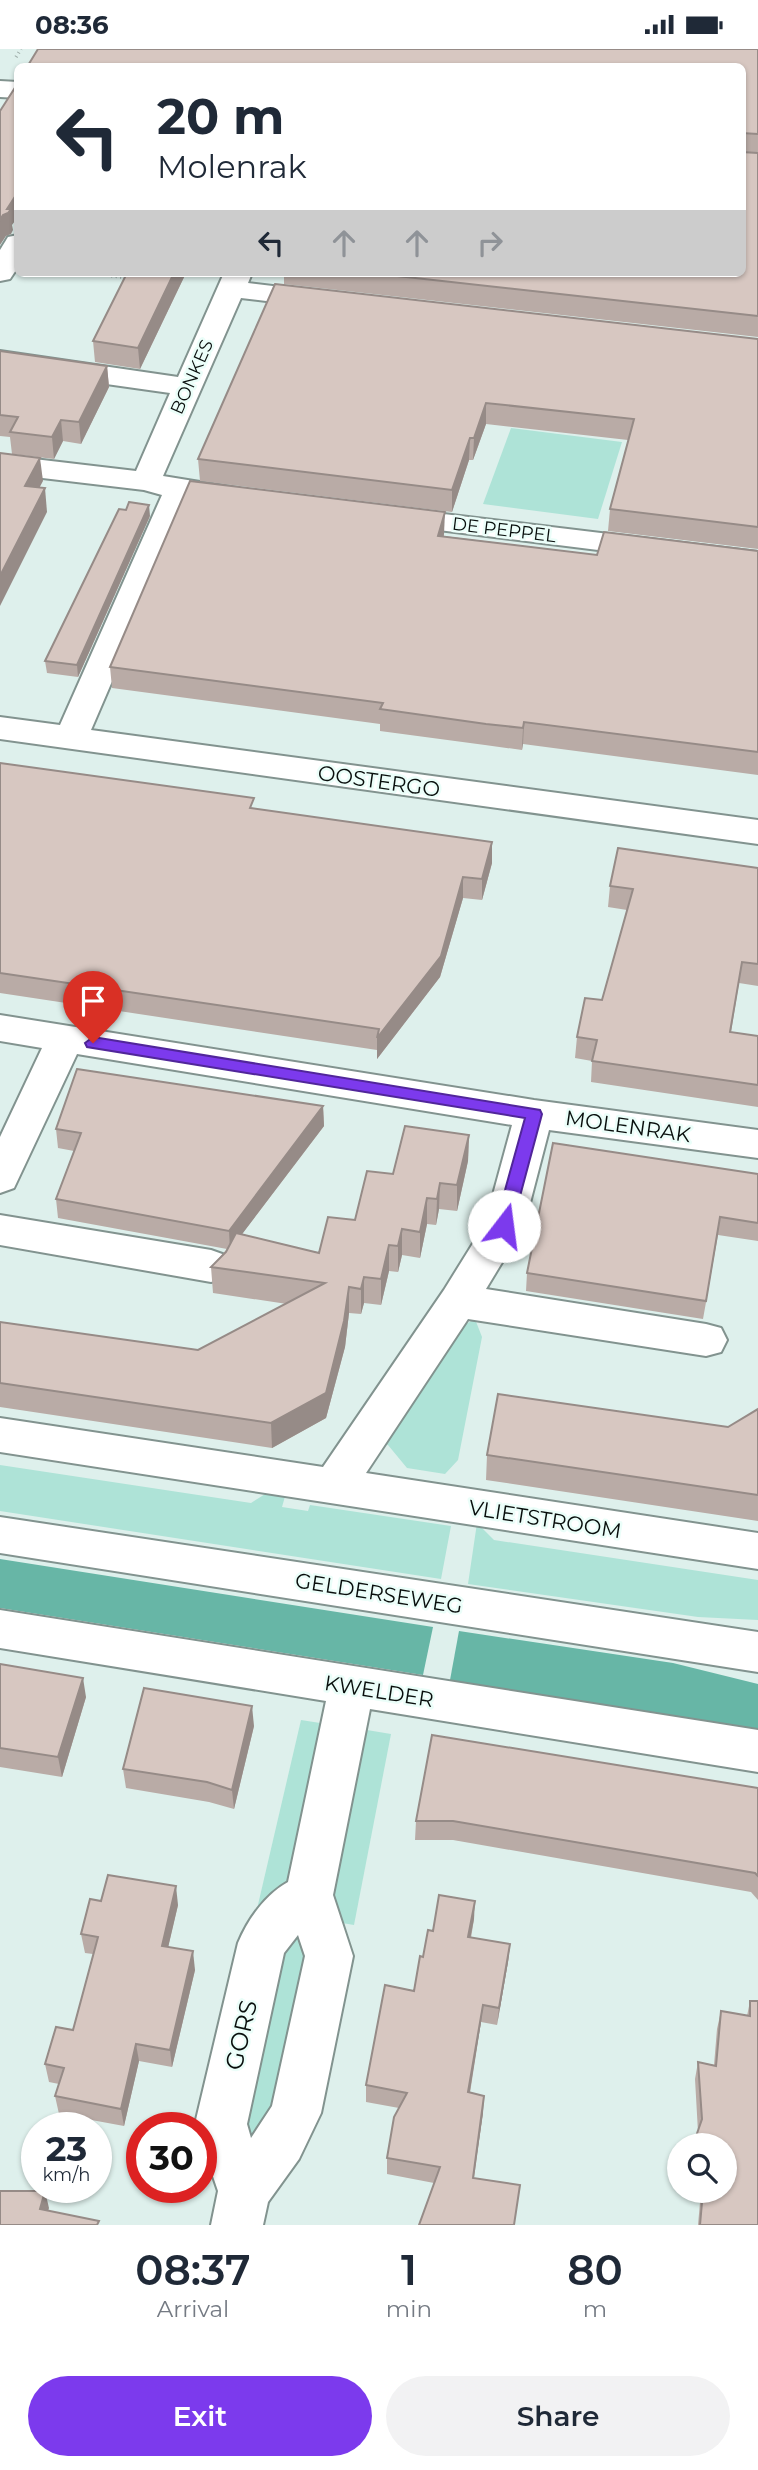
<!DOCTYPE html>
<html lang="en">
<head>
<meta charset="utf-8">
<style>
  :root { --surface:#fff; --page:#f2f2f3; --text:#1f2937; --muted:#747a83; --accent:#7c3aed }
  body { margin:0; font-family:Montserrat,sans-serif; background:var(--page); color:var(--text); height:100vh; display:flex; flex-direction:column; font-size:26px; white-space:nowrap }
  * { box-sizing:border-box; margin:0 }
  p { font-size:23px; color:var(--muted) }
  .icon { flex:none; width:38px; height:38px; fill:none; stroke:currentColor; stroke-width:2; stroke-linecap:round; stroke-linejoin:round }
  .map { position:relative; height:2176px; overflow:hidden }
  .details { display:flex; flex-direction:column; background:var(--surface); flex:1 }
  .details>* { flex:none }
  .guide { position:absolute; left:14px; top:14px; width:732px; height:214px; border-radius:10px; box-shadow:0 2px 5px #0004; background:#fff; color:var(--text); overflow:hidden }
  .buttons { position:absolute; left:667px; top:2084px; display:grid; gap:14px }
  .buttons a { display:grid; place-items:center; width:70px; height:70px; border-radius:50%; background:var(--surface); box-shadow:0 2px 5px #0004; font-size:35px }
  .speed { position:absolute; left:21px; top:2063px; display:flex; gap:14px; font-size:35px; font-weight:700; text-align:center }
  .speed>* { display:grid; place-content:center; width:91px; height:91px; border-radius:50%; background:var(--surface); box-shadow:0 2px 5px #0004; line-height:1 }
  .speed small { font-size:18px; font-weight:400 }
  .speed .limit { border:10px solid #d22; background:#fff; color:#111 }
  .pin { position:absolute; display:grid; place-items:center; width:60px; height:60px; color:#fff; margin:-72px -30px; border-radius:50% 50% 50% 0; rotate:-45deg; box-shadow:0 0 7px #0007 }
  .pin .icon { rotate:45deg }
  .me { position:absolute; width:77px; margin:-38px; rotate:15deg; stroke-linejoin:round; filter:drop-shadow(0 0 5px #0008) }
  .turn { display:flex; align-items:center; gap:24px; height:147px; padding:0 28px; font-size:32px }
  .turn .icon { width:91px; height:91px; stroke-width:2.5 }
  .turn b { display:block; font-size:49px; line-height:60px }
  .lanes { display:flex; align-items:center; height:66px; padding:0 28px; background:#0003; justify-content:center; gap:35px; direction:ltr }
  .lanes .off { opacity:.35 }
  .eta { display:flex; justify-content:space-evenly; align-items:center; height:119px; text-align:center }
  .eta b { font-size:42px; font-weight:600; line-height:49px }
  .primary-button { display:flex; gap:14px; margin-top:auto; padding:14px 28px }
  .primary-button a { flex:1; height:80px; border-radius:42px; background:var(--accent); color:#fff; font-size:28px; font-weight:600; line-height:80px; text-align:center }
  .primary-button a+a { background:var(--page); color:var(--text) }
  .status { display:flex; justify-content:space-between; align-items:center; height:49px; padding:0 35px; background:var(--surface); direction:ltr }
  .status svg { height:19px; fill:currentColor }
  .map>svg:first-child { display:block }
  .green { fill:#aee3d7 }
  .forest { fill:#67b6a6 }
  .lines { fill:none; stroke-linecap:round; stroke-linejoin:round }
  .minor-casing { stroke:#82938f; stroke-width:4 }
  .tertiary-casing { stroke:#82938f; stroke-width:4 }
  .path { stroke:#9daca8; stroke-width:3.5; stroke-dasharray:1 3.5; stroke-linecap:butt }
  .minor { fill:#fff; fill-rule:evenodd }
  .tertiary { fill:#fff; fill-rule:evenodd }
  .wall { fill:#b9aba6 }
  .shaded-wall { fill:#968b87 }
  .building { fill:#d7c7c1; stroke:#968b87; stroke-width:2 }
  .route { fill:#7c3aed; stroke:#51269a; stroke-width:2 }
  .labels { text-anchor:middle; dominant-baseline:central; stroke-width:5; stroke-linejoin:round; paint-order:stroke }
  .far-street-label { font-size:18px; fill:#080e0c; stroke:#ebfef9 }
  .street-label { font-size:21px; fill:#080e0c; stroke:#ebfef9 }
  .near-street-label { font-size:24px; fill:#080e0c; stroke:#ebfef9 }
</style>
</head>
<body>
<div class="status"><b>08:36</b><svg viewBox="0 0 49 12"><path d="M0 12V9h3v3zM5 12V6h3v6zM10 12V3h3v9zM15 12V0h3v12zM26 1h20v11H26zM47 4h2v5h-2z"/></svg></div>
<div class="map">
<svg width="758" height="2176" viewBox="0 0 758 2176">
  <rect width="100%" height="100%" fill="#def0ec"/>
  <g class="green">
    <polygon points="511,379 622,393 598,470 483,455"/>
    <polygon points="475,1270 482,1288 458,1411 445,1425 407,1419 388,1396 383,1394 460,1278"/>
    <polygon points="0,1416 251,1454 270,1442 286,1444 282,1458 308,1462 310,1456 451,1477 441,1530 0,1462"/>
    <polygon points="477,1474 494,1491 758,1531 758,1571 698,1568 468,1535"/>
    <polygon points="301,1671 333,1676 295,1837 274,1862 257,1860"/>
    <polygon points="361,1680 391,1685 354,1876 336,1873 326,1843"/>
    <polygon points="302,1875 311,1912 278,2069 253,2101 245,2064 280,1907"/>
  </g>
  <g class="forest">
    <polygon points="0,1510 433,1578 423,1626 0,1559"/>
    <polygon points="459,1582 673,1614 758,1635 758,1681 450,1631"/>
  </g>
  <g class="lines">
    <defs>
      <g id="minor">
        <polygon points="0,32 18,33 18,49 0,48"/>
        <polygon points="18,186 18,218 10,230 0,232 0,201 8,188"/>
        <polygon points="224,224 252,224 248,234 323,243 333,245 337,251 333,257 323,259 241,249 163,427 237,439 248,442 252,448 248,454 237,457 190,451 91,681 758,771 758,795 0,690 0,668 60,676 162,446 144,441 0,424 0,406 136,422 170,344 0,320 0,302 178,328"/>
        <polygon points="394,459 758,503 758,521 383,474 379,468 383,462"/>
        <polygon points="0,966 534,1051 758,1081 758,1109 549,1081 524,1177 486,1240 706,1275 721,1279 727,1291 721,1303 706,1307 468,1270 366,1424 758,1484 758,1520 0,1403 0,1369 323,1418 444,1241 485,1175 512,1076 77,1005 14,1139 0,1144 0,1088 42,999 0,992"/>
        <polygon points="0,1166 211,1201 225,1206 231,1217 225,1228 211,1233 0,1196"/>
        <path d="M0 1561 758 1681V1723L370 1660 333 1846 353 1907 321 2064 299 2110 268 2153 263 2176H211L218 2142 201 2092V2079H197L195 2075 238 1894C248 1870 265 1846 288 1833L326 1652 0 1599ZM298 1886 305 1907 272 2057 251 2089 247 2075 284 1904Z"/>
      </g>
      <polygon id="tertiary" points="0,1468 758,1583 758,1623 0,1504"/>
    </defs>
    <use href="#minor" class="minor-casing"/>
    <use href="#tertiary" class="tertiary-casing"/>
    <g class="path">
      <polyline points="16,8 21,0"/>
      <polyline points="89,224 129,229"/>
    </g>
    <use href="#minor" class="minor"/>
    <use href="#tertiary" class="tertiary"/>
  </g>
  <g class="wall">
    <polygon points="758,0 758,288 284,235 284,224 742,224 742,18"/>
    <polygon points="186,224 140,320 95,313 93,292"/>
    <polygon points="758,290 758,500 608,482 610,460 628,391 486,375 473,411 469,411 452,463 200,432 198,410"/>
    <polygon points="0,302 107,317 109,338 81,395 63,392 54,410 12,405 10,388 0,387"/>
    <polygon points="150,467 78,628 47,624 45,612"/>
    <polygon points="444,485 444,487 597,506 758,502 758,726 523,695 522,701 485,696 380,682 380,675 112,639 110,618"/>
    <polygon points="0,714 254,759 492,814 482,851 463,849 440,928 377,1010 377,1001 0,944"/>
    <polygon points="758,819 758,937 739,934 731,983 758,987 758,1058 591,1033 592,1012 575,1009 577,988 602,951 627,861 608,858 610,837"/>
    <polygon points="323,1057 324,1077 242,1185 319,1204 355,1171 393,1125 469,1086 468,1112 457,1162 439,1160 436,1176 427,1175 420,1209 402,1206 398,1223 389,1222 381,1256 364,1254 361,1265 349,1264 345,1298 326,1369 272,1399 0,1358 0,1273 198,1301 287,1255 213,1244 211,1218 227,1200 58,1169 56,1150 74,1102 58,1099 56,1080"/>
    <polygon points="758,1125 758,1192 718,1186 703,1270 526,1242 527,1224"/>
    <polygon points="758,1360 758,1472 486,1431 487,1406 728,1378"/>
    <polygon points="0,1615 86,1648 62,1728 0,1718"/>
    <polygon points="254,1677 234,1760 209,1753 126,1739 123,1720"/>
    <polygon points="758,1739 758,1851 751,1843 453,1791 415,1791 416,1772"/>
    <polygon points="101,1852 178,1856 168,1898 195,1921 172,2018 139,2012 124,2077 59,2065 55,2047 59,2035 49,2033 45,2015 73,1981 93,1905 85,1904 81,1885"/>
    <polygon points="474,1870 471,1889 510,1895 508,1913 497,1976 481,1973 470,2044 483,2064 474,2129 518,2152 434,2134 387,2125 387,2109 399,2059 366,2053 366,2036 414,1942 423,1908 433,1882"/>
    <polygon points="750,1952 758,2176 698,2176 701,2142 724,2142 698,2083 695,2030 698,2013 714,2016 717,1980 721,1962 747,1967"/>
  </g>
  <g class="shaded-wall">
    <polygon points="18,143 18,168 12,176 13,181 11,185 6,187 0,196 0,171"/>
    <polygon points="174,224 186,224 140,320 138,299"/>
    <polygon points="107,317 109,338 81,395 79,373"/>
    <polygon points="486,354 486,375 473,411 474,389"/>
    <polygon points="61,371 63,392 54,410 52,388"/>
    <polygon points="470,389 469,411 452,463 452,441"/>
    <polygon points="40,409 43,432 28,460 25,437"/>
    <polygon points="45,439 47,463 0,557 0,527"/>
    <polygon points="149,456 150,467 78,628 77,616"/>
    <polygon points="445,463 444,485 438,508 438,487"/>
    <polygon points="524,673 523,695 522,701 523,679"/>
    <polygon points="492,793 492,814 482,851 482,830"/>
    <polygon points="463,828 463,849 440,928 377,1010 377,989"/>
    <polygon points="323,1057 324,1077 230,1201 229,1182"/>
    <polygon points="469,1086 468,1112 457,1162 457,1136"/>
    <polygon points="440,1134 439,1160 436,1176 437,1150"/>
    <polygon points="427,1149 427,1175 420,1209 420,1183"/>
    <polygon points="402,1180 402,1206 398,1223 398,1197"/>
    <polygon points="389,1196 389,1222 381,1256 381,1230"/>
    <polygon points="364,1228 364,1254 361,1265 361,1240"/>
    <polygon points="349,1238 349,1264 345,1298 326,1369 272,1399 271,1374"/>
    <polygon points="83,1629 86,1648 62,1728 58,1708"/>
    <polygon points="252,1657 254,1677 234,1760 232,1741"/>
    <polygon points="176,1837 178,1856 164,1916 162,1897"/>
    <polygon points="475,1852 474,1870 467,1906 468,1888"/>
    <polygon points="510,1895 508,1913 497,1976 499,1959"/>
    <polygon points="193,1902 195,1921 172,2018 170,2001"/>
    <polygon points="483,1956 481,1973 467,2060 468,2043"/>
    <polygon points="136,1995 139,2012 124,2077 121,2060"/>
    <polygon points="484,2047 483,2064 471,2145 473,2129"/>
    <polygon points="45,2142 49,2159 44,2176 40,2160"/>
  </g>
  <g class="building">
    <polygon points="38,0 758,0 758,85 742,84 742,103 758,104 758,267 370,224 742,224 742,18 27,18"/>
    <polygon points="18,34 18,143 7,160 11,160 8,164 3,166 0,171 0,62"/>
    <polygon points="127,224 174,224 138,299 93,292"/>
    <polygon points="275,235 758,290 758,478 610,460 634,370 486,354 474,389 470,389 452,441 198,410"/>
    <polygon points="0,302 107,317 79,373 61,371 52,388 10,383 18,368 0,366"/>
    <polygon points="0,404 40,409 25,437 45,439 0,527"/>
    <polygon points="190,432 445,463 438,487 597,506 604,483 758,502 758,703 524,673 523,679 486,675 380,660 383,654 110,618"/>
    <polygon points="129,453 149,456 77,616 45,612 119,460 126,461"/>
    <polygon points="0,714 254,749 250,759 492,793 482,830 463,828 441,907 377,989 379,980 0,924"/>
    <polygon points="618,799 758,819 758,915 742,913 730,983 758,987 758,1036 592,1012 597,991 577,988 585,949 602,951 633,840 610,837"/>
    <polygon points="77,1020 323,1057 229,1182 56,1150 81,1084 56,1080"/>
    <polygon points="405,1077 469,1086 457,1136 440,1134 437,1150 427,1149 420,1183 402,1180 398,1197 389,1196 381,1230 364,1228 361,1240 349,1238 344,1272 326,1344 271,1374 0,1334 0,1273 198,1301 325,1234 211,1218 226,1203 236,1184 319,1204 328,1168 355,1171 367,1122 393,1125"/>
    <polygon points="553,1094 758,1125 758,1174 720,1168 706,1252 527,1224"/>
    <polygon points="498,1345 728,1378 758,1360 758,1446 487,1406"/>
    <polygon points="0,1615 83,1629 58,1708 0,1699"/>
    <polygon points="144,1639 252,1657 232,1741 207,1733 123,1720"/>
    <polygon points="432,1686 758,1739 758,1827 755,1824 453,1772 416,1772"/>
    <polygon points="108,1826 176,1837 162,1897 193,1902 170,2001 136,1995 121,2060 55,2047 64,2019 45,2015 56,1978 73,1981 98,1888 81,1885 90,1850 101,1852"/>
    <polygon points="439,1846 475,1852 468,1888 510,1895 499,1959 483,1956 468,2043 484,2047 473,2129 520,2136 514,2176 419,2176 440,2118 387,2109 394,2068 407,2044 366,2036 385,1936 414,1942 420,1907 423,1908 428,1881 433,1882"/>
    <polygon points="750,1952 758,1952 758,2176 700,2176 703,2142 724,2142 724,2096 693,2096 702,2070 698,2013 716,2017 721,1962 750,1967"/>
    <polygon points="0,2142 45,2142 40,2160 99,2172 97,2176 0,2176"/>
  </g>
  <polygon class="route" points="93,988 540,1061 542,1065 512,1177 504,1184 495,1177 525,1069 87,998 85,994"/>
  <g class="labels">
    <g class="far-street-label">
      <text transform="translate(192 328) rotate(-66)">BONKES</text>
      <text transform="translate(504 481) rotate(7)">DE PEPPEL</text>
    </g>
    <g class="street-label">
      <text transform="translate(379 732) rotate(8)">OOSTERGO</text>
      <text transform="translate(628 1077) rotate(8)">MOLENRAK</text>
      <text transform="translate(545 1470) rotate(9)">VLIETSTROOM</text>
      <text transform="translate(379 1544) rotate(9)">GELDERSEWEG</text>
      <text transform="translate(379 1642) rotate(9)">KWELDER</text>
    </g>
    <g class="near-street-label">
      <text transform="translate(241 1986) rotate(-77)">GORS</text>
    </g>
  </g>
</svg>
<div class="buttons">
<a><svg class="icon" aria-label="search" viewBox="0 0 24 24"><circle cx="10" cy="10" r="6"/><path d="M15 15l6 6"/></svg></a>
</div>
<div class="speed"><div>23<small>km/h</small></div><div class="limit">30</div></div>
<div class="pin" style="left:93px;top:994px;background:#d93025"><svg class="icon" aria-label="arrive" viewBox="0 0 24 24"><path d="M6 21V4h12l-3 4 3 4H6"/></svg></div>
<svg class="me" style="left:504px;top:1177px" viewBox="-20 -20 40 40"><circle r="19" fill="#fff"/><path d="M0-13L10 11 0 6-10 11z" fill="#7c3aed"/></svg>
<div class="guide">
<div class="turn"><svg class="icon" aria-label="left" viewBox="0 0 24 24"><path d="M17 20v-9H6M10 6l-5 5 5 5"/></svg><div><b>20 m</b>Molenrak</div></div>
<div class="lanes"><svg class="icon" aria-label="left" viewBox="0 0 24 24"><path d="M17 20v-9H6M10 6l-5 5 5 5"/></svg><svg class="icon off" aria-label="ahead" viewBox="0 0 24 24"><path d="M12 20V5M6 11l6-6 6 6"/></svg><svg class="icon off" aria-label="ahead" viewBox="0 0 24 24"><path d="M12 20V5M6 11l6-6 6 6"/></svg><svg class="icon off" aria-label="right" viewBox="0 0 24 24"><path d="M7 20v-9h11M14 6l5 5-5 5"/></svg></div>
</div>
</div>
<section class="details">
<div class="eta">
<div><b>08:37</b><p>Arrival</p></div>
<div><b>1</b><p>min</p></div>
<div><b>80</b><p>m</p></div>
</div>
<div class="primary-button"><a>Exit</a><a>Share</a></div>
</section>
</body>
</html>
